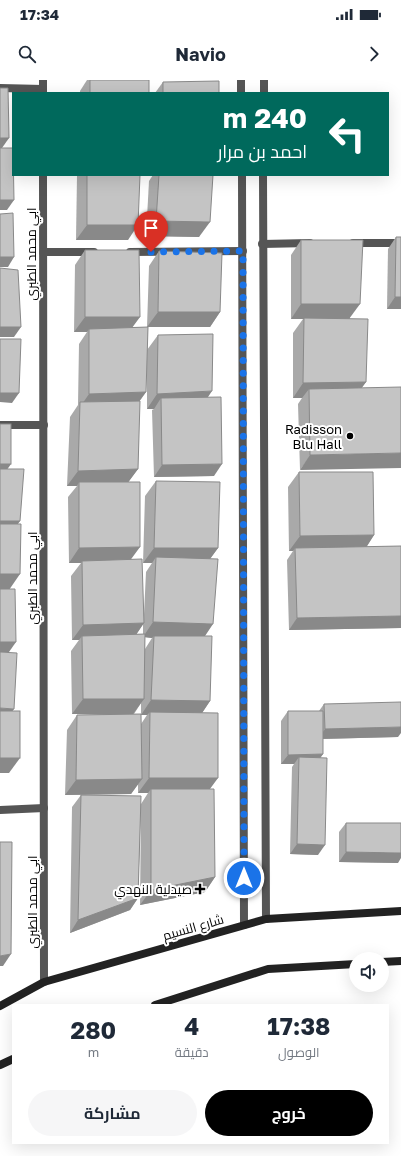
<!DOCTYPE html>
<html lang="ar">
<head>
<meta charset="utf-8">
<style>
  :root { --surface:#fff; --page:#f6f6f7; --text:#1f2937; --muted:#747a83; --accent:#000 }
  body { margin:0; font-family:"Golos Text",Cairo,sans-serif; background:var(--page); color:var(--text); direction:rtl; height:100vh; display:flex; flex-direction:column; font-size:15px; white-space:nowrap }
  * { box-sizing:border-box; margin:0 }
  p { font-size:13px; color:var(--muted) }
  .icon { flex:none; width:22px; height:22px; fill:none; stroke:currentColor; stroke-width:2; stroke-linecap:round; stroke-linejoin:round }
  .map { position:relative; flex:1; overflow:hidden; direction:ltr }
  .side { position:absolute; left:12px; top:924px; width:377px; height:140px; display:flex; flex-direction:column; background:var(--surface); border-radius:0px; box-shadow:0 4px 16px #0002; direction:rtl }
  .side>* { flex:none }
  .hud { position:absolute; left:12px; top:12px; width:377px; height:84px; border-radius:0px; box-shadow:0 4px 16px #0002; direction:rtl; background:#00695c; color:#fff; overflow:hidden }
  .fabs { position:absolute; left:349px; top:872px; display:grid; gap:8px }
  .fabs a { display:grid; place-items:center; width:40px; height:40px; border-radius:50%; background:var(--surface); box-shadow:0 4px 16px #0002; font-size:20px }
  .pin { position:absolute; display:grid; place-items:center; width:34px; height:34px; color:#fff; margin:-41px -17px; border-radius:50% 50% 50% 0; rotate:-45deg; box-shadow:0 0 4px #0007 }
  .pin .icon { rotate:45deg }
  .me { position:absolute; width:44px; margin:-22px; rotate:0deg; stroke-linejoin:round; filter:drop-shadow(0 0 3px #0008) }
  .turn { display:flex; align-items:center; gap:14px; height:84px; padding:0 16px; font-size:18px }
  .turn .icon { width:52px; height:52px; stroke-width:2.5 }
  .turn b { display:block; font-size:28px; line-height:34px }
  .eta { display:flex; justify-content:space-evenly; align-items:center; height:68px; text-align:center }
  .eta b { font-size:24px; font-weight:700; line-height:28px }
  .action { display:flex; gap:8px; margin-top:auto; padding:8px 16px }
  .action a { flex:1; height:46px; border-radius:24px; background:var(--accent); color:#fff; font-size:16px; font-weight:700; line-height:46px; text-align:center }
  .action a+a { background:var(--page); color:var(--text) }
  .status { display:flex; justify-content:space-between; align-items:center; height:28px; padding:0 20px; background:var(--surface); direction:ltr }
  .status svg { height:11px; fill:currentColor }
  header { display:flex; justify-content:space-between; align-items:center; height:52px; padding:0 16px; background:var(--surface); font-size:18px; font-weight:700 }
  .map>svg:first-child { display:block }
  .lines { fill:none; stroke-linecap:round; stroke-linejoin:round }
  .street { stroke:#555; stroke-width:8 }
  .secondary { stroke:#222; stroke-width:8 }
  .wall { fill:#a9a9a9; fill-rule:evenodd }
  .shaded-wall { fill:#898989 }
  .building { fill:#c4c4c4; stroke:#898989 }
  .route { stroke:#1a73e8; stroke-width:7; stroke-dasharray:0 12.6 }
  .poi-dot { fill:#000; stroke:#fff; stroke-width:1.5 }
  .labels { text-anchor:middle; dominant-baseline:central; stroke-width:4; stroke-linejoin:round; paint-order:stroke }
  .street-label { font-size:13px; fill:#000; stroke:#fff }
  .poi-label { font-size:13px; fill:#000; stroke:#fff; text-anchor:end }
</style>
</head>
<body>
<div class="status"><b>17:34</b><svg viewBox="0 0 49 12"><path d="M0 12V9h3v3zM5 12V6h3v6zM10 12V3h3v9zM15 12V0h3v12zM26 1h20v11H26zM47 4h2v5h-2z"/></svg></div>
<header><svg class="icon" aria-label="forward" viewBox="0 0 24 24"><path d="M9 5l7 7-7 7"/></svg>Navio<svg class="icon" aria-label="search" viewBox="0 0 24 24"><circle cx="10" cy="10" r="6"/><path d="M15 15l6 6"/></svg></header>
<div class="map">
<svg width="401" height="1076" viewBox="0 0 401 1076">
  <rect width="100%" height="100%" fill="#fff"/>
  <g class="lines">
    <g class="street">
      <polyline points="43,0 43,13"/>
      <polyline points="241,0 241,13"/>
      <polyline points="0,8 43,9"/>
      <polyline points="264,13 264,0"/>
      <polyline points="43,95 44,902"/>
      <polyline points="242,95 244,845"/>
      <polyline points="263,95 266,839"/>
      <polyline points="353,163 401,163"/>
      <polyline points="262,164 310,163"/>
      <polyline points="43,172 94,172"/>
      <polyline points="130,172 243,171"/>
      <polyline points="0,345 44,345"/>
      <polyline points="0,730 44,728"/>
    </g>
    <g class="secondary">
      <polyline points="382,882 401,881"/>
      <polyline points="155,925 268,889 356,884"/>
      <polyline points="0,926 44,902 266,839 401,831"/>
      <polyline points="0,985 13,979"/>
    </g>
  </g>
  <g class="wall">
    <polygon points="87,0 149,0 149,13 80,13 80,11"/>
    <polygon points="163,2 219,13 155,13"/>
    <polygon points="77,95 140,95 128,160 76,160"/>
    <polygon points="153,95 213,95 199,157 146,156 149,101"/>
    <polygon points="396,157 401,229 387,229 388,169"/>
    <polygon points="301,160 350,238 366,302 300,390 298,324 302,318 293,318 293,253 303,239 291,239 291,175"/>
    <path d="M85 170 132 247H147L149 186 159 171 220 232 210 247H148L146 312 139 322 138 389 128 402 131 479 144 534 146 492 152 483H143L145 416 156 401 218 468 210 479 205 556 210 621 202 633 210 709 215 797 205 812 140 825 141 727 138 818 130 830 70 853 72 727 81 715 141 724 148 713H138V704L131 714 65 715 67 650 77 635 102 634H72L71 571 79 560H72L71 496 81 483H69L68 417 77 406H67L70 337 78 325 79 264 87 252H74L75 185ZM143 544V554H136ZM145 557 152 558 145 569ZM141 623V634H134ZM141 635H147L141 644Z"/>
    <polygon points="158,255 208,317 214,396 154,397 152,330 154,329 147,329 147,270"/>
    <polygon points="299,392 374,455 366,467 401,466 401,548 289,550 287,480 293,471 289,471 288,407"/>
    <polygon points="324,624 398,657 323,659 323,674 320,678 318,775 290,774 292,687 294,684 281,684 281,641 288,631 319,631"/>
    <polygon points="346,743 398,783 339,782 339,752"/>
  </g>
  <g class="shaded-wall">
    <polygon points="0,58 9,58 2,68 0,68"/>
    <polygon points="0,120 14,120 7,130 0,130"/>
    <polygon points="156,141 210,142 199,157 146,156"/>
    <polygon points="87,145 138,145 128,160 76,160"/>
    <polygon points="0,177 14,177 8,187 0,187"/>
    <polygon points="395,217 401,217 401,229 387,229"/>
    <polygon points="301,224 360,224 349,239 291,239"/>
    <polygon points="158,232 220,232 210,247 147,247"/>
    <polygon points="85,237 140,237 129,252 89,249 87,252 74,252"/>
    <polygon points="0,247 21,247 14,257 0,257"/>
    <polygon points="366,302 355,317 309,309 302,318 293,318 303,303"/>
    <polygon points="212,311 202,326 161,318 154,329 147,329 157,314"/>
    <polygon points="146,312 135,327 80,327 89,314"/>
    <polygon points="0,313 19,313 12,323 0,322"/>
    <polygon points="401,373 401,388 300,390 310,375"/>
    <polygon points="0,384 11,384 4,394 0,394"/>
    <polygon points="222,384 214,396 154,397 162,385"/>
    <polygon points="138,389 127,404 79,402 77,406 67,406 78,391"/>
    <polygon points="0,441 20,441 13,451 0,451"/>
    <polygon points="374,455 364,471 295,468 293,471 289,471 300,456"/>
    <polygon points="140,467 129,482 82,481 81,483 69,483 79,468"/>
    <polygon points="154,468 218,468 207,483 156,477 152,483 143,483"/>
    <polygon points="0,494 20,494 9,510 0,509"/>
    <polygon points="401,536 401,548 289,550 297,538"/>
    <polygon points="153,542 213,544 203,559 154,556 152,558 143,557"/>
    <polygon points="144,543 134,558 82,556 79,560 72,560 83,545"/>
    <polygon points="0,562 16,562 9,572 0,572"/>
    <polygon points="83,619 144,619 133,634 72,634"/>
    <polygon points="151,620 210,621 200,636 150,632 147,635 141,635"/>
    <polygon points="0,628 14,629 7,639 0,638"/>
    <polygon points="401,647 401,653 398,657 318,659 325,649"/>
    <polygon points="323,674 316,684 299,677 294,684 281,684 288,675"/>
    <polygon points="0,678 20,678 9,693 0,693"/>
    <polygon points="149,698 218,698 207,713 151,709 148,713 138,713"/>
    <polygon points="142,699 131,714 65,715 76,700"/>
    <polygon points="297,764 325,765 318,775 290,774"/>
    <polygon points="346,772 401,773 401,778 398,783 339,782"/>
    <polygon points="215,797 205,812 140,825 151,810"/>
    <polygon points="138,818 130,830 70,853 78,840"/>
    <polygon points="11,874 3,886 0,886 0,876"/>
  </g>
  <g class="building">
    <rect x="90" y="0" width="59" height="13"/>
    <polygon points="219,1 219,13 163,13 163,2"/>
    <polygon points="0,8 8,8 9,58 0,58"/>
    <polygon points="0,68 13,68 14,120 0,120"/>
    <polygon points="87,95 140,95 138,145 87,145"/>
    <polygon points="159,95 213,95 210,142 156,141"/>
    <polygon points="13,133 14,177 0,177 0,134"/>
    <polygon points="396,157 401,157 401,217 395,217"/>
    <polygon points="301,160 363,160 360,224 301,224"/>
    <polygon points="85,170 139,170 140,237 85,237"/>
    <polygon points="159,171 222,173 220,232 158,232"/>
    <polygon points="0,188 18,190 21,247 0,247"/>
    <polygon points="304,238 368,239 366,302 303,303"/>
    <polygon points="148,247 146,312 89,314 89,249"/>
    <polygon points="213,254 212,311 157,314 158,255"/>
    <polygon points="0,259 21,259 19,313 0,313"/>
    <polygon points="401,307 401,373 310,375 309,309"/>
    <polygon points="221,317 222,384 162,385 161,318"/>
    <polygon points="140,321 138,389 78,391 80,322"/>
    <rect x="0" y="344" width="11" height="40"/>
    <polygon points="0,389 24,389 20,441 0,441"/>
    <polygon points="299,392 373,392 374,455 300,456"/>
    <polygon points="156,401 220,402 218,468 154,468"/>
    <polygon points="79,402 140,402 140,467 79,468"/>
    <polygon points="0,444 21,444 20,494 0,494"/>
    <polygon points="401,466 401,536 297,538 295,468"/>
    <polygon points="156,477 218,479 213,544 153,542"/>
    <polygon points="142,479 144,543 83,545 82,481"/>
    <polygon points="0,509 15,509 16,562 0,562"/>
    <polygon points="145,554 144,619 83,619 82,556"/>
    <polygon points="154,556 212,556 210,621 151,620"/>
    <polygon points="0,572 17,573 14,629 0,628"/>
    <polygon points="401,622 401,647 325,649 324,624"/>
    <rect x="0" y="631" width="20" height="47"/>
    <polygon points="288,631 323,631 323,674 288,675"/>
    <polygon points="150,632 218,633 218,698 149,698"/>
    <polygon points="141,634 142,699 76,700 77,635"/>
    <polygon points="299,677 327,678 325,765 297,764"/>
    <polygon points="151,709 214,709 215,797 151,810"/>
    <polygon points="81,715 141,716 138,818 78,840"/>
    <polygon points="346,743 401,743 401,773 346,772"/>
    <polygon points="0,762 12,762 11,874 0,876"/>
  </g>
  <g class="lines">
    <polyline class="route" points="151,172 243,171 244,798"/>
  </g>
  <g class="poi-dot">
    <circle cx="350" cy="356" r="4"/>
    <path d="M198 803h4v4h4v4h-4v4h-4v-4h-4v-4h4z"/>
  </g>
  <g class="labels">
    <g class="street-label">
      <text transform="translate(31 174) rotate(-90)">ابي محمد الطبري</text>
      <text transform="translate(32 498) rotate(-90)">ابي محمد الطبري</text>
      <text transform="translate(32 822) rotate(-90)">ابي محمد الطبري</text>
      <text transform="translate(193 847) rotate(-16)">شارع النسيم</text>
    </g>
    <g class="poi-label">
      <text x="342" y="349">Radisson<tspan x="342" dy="15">Blu Hall</tspan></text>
      <text x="192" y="809">صيدلية النهدي</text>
    </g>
  </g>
</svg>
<div class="fabs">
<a><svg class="icon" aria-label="sound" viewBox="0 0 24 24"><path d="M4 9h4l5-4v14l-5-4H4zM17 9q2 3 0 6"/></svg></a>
</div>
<div class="pin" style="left:151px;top:172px;background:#d93025"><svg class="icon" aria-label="arrive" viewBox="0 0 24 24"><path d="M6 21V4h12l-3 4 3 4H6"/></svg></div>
<svg class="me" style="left:244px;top:798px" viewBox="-20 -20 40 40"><circle r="17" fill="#1a73e8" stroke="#fff" stroke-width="3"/><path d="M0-11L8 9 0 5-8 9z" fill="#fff"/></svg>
<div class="hud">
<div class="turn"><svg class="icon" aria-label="left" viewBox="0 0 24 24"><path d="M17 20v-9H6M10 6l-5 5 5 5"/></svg><div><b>240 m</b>احمد بن مرار</div></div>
</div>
<section class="side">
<div class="eta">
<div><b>17:38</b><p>الوصول</p></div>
<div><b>4</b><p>دقيقة</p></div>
<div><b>280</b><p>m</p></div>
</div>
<div class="action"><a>خروج</a><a>مشاركة</a></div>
</section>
</div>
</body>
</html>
